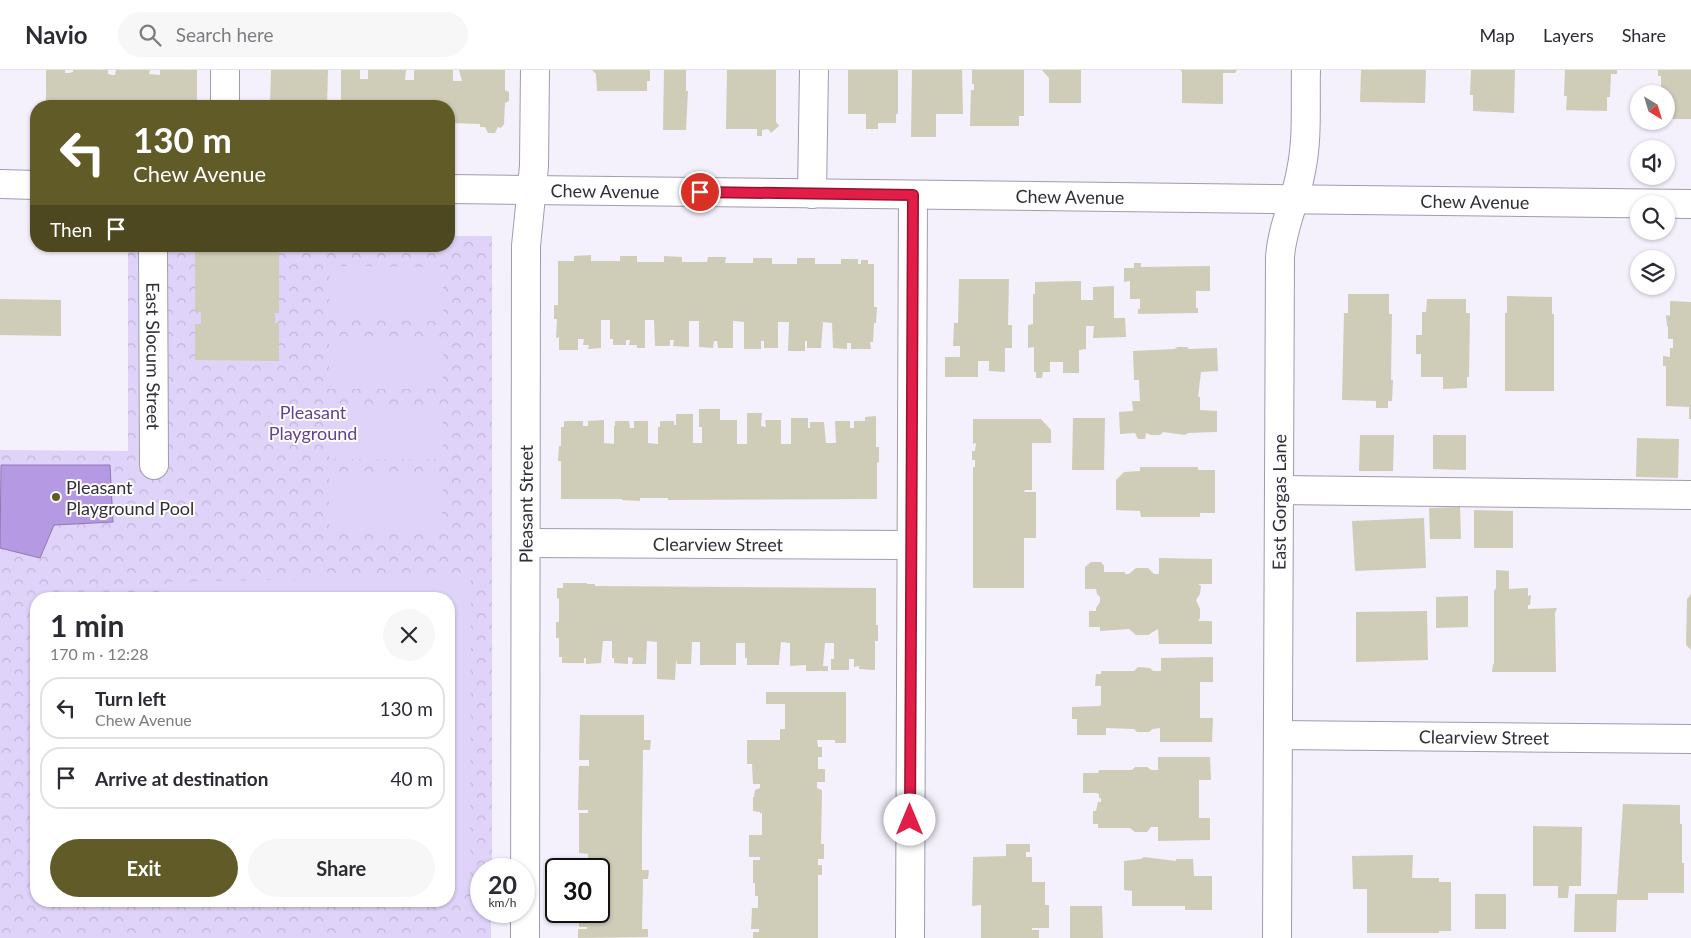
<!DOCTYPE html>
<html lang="en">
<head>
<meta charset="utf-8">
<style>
  :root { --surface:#fff; --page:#f7f7f7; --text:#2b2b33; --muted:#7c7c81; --line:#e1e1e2; --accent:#615b27 }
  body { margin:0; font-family:Lato,sans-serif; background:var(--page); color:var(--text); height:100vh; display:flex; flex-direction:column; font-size:19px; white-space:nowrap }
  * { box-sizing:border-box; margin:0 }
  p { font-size:16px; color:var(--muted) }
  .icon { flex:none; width:28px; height:28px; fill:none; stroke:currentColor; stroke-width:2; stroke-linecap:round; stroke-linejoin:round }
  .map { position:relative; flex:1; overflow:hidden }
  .details { position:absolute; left:30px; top:522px; width:425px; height:315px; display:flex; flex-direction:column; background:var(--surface); border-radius:20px; box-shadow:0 1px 4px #0004 }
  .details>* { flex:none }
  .banner { position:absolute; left:30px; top:30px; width:425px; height:152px; border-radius:20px; box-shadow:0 1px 4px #0004; background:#615b27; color:#fff; overflow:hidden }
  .needle { width:32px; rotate:142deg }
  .fabs { position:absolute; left:1630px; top:15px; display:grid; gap:10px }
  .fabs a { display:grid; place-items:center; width:45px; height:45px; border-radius:50%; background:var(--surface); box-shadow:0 1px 4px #0004; font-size:25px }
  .speed { position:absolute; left:470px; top:788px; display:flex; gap:10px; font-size:25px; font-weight:700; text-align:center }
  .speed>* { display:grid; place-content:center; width:65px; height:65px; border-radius:50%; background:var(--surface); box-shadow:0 1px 4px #0004; line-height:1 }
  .speed small { font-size:12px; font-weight:400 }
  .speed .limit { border:2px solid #111; border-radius:8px; background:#fff; color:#111 }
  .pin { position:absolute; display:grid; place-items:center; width:42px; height:42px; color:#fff; margin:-21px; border:2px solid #fff; border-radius:50%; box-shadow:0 1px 5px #0007 }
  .me { position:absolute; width:55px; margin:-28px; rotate:0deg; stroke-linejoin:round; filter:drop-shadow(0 0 4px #0008) }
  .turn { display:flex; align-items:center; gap:18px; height:105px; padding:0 20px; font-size:22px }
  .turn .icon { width:65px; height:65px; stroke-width:2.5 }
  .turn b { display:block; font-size:35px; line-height:42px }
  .then { display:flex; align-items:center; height:48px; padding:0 20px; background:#0003; gap:10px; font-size:19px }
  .round { display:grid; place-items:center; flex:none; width:52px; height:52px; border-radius:26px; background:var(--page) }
  .summary { display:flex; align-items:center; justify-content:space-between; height:85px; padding:0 20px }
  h1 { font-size:30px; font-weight:700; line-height:38px }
  .primary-button { display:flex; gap:10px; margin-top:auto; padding:10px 20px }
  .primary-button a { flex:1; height:58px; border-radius:30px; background:var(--accent); color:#fff; font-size:20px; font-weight:700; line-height:58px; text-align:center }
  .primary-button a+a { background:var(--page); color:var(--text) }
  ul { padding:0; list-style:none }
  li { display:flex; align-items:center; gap:15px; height:62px; margin:0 10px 8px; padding:0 10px; border:2px solid var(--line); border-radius:20px }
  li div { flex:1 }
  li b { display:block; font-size:19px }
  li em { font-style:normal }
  header { display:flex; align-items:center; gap:30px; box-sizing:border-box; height:70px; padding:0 25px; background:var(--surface); border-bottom:1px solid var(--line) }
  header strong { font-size:24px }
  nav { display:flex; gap:28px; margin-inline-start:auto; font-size:18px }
  .search { width:350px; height:45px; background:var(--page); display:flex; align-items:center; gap:12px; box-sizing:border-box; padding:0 18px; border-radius:28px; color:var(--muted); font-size:19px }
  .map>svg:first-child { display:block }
  .park { fill:url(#park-crowns); fill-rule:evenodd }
  .pitch { fill:#e0d3f9 }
  .water { fill:#b59ae3; stroke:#8d7aaf }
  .building { fill:#cfcdb8 }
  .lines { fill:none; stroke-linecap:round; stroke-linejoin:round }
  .minor-casing { stroke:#a19bae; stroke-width:30 }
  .minor { stroke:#fff; stroke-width:28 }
  .route-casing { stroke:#92132f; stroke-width:12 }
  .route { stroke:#e11d48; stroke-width:9 }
  .poi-dot { fill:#615b27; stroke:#fff; stroke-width:2 }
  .labels { text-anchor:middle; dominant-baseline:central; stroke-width:4; stroke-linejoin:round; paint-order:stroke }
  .street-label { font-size:18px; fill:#302e36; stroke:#fff }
  .park-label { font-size:18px; fill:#644096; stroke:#fff }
  .poi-label { font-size:18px; fill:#302e36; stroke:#fff; text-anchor:start }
</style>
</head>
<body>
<header>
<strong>Navio</strong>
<div class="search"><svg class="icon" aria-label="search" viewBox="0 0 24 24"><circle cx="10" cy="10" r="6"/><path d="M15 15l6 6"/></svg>Search here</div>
<nav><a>Map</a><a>Layers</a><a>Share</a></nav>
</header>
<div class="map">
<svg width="1691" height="868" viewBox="0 0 1691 868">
  <defs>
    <pattern id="park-crowns" width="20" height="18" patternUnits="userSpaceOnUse" patternTransform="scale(1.25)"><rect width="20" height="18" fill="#e0d3f9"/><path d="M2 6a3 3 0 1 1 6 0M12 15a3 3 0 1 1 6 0" fill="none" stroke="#c0b5d6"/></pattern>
  </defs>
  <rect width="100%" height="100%" fill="#f4f0fc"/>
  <path class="park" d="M449 166H492V799H481V841H491V868H0V380L128 381V176H449ZM36 529H449V831H36Z"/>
  <g class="pitch">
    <polygon points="330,196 443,197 443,251 329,250"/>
    <rect x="329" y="267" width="114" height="52"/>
    <rect x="329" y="336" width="114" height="53"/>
    <polygon points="329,406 443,406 442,459 329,459"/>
    <polygon points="471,506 470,819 449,817 449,529 167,529 166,512"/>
  </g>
  <polygon class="water" points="1,395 110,395 113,452 54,455 40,488 0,478"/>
  <g class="building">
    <polygon points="46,0 65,0 65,3 69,3 73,2 73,0 108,0 108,4 112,5 115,5 116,0 150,0 149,4 160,5 160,0 197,0 197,36 46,36"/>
    <polygon points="271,0 328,0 327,36 270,36"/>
    <polygon points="341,0 360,0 360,9 368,9 368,0 406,0 405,10 414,10 414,0 453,0 453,11 462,11 459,0 505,0 505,20 509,22 509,31 505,33 504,54 501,58 498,57 495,63 488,63 485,57 480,57 480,54 449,53 449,36 341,36"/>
    <polygon points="592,0 650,0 650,11 647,11 647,21 597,21 596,4"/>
    <polygon points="664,0 686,0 686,21 688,21 686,60 663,60"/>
    <polygon points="727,0 776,0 776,52 779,56 771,63 768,59 762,60 762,66 757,66 757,59 726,59"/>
    <polygon points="848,0 898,0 898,44 896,44 896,53 878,53 878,59 866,59 866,44 848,44"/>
    <polygon points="912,0 962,0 963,44 936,44 936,67 911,67"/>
    <polygon points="972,0 1024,0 1024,46 1019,46 1019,56 970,56 971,20 974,20 974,14 972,14"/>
    <polygon points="1042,0 1081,0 1081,33 1049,33 1049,8"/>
    <polygon points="1180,0 1237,0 1235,3 1223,3 1223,34 1182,33 1182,2"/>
    <polygon points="1361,0 1426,0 1425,33 1360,32"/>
    <polygon points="1471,0 1515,0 1514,43 1473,41 1473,25 1470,25"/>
    <polygon points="1565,0 1617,0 1617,4 1611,4 1610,27 1607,27 1607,41 1566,40 1567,26 1564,26"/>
    <polygon points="1658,0 1691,0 1691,49 1673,49 1673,43 1666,43 1666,24 1661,24 1661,6 1658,6"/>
    <polygon points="195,176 279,176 279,243 275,243 275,253 279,253 279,291 195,290 195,254 201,254 201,242 195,242"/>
    <polygon points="591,185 591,191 620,191 620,186 637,186 637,192 664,192 664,186 682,187 682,192 707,192 708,187 726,187 725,193 753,193 753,188 772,188 772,194 797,194 797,188 815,188 815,194 841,194 841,189 858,189 858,194 861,194 861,190 868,190 868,194 874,194 874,237 877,237 876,253 874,253 873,272 870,272 871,279 851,279 851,273 847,273 847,279 833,278 832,253 823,252 821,278 807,278 807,271 805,271 805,281 788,281 789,252 778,252 778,278 764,278 764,271 761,271 761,279 744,279 744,252 733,251 733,278 718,278 717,271 714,271 713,278 699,277 699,251 689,251 689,277 673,276 674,270 670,270 670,276 655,276 654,250 645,250 645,278 637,278 637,275 629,275 630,270 626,270 626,275 613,275 613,269 610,269 610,250 601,250 601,278 588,279 589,275 583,275 584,269 578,269 578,280 559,280 559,267 556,268 557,249 554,249 554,235 558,235 558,191 574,191 574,186"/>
    <polygon points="1134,193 1141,193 1141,197 1210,196 1210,221 1196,221 1196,238 1198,238 1198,243 1138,244 1138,239 1140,239 1140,229 1130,229 1130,211 1124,212 1124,198 1134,198"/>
    <polygon points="959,209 1009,209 1008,255 1012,255 1012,278 1005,278 1005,302 989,301 989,291 978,291 978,307 945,307 945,287 960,287 960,276 953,276 954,253 958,253"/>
    <polygon points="1081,211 1081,230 1093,230 1093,217 1114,216 1114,248 1125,248 1126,267 1093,268 1094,256 1086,256 1086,279 1079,280 1079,303 1063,303 1063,292 1050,292 1050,302 1043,302 1042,308 1036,308 1036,302 1034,302 1034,277 1028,278 1028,255 1033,254 1033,224 1035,224 1035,212"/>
    <polygon points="1348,224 1389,224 1389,244 1392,244 1391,310 1393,310 1392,331 1388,331 1388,338 1376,338 1376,331 1342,330 1344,243 1348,243"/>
    <polygon points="1507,226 1552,227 1552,244 1554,244 1554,321 1505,321 1505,243 1507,243"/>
    <polygon points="0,229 61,230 61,266 0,265"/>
    <polygon points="1427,229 1466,229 1466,243 1470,243 1469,307 1467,307 1467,318 1443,319 1443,307 1421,307 1421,284 1416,284 1416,265 1422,265 1422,242 1426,242"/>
    <polygon points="1670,231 1691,232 1691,349 1689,349 1689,337 1666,336 1666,296 1663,296 1663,286 1670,287 1670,278 1673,278 1673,269 1668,269 1668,256 1667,256 1666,245 1670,246"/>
    <polygon points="1177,277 1187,277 1189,279 1217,278 1218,301 1201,302 1198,327 1200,327 1200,340 1217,341 1217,362 1188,363 1185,365 1163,362 1160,365 1151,365 1146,363 1145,369 1138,369 1135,363 1120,364 1119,342 1133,341 1132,331 1140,331 1139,310 1134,310 1133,281 1175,279"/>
    <polygon points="699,339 720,339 720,350 737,350 737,374 747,374 747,343 762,343 761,356 766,357 765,350 781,350 781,374 791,374 791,348 808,348 808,358 810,358 810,352 824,352 826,373 836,373 835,351 850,351 850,358 854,358 854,351 865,351 865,347 876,346 876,377 879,377 879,392 877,393 877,429 668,430 668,428 640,428 640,431 622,430 622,429 561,429 561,391 558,391 559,376 561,376 561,357 564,357 564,351 583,351 583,356 588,356 588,351 604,350 604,373 614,374 614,356 615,356 615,351 629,351 630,358 634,358 634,351 648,351 648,373 658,374 658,357 660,357 660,351 674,351 674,355 676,355 676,344 693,344 693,373 702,373 702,357 699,357"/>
    <polygon points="1073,348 1105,348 1104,400 1072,400"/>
    <polygon points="973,349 1041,349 1051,360 1051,373 1032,373 1032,420 1025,420 1024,422 1036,422 1036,468 1024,468 1024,518 973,518 973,397 975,397 975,390 972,390 972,381 975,381 976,373 973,374"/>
    <polygon points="1360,365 1394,365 1393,401 1359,401"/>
    <polygon points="1433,365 1466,365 1466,400 1433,399"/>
    <polygon points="1637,368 1679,369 1678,408 1636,407"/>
    <polygon points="1140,397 1198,397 1198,400 1215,400 1215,443 1200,443 1200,447 1141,447 1140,441 1116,440 1116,410 1124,402 1140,401"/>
    <polygon points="1460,437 1461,469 1430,469 1429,438"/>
    <polygon points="1474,440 1513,441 1513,478 1474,478"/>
    <polygon points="1424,448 1426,498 1355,501 1352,451"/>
    <polygon points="1159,488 1212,489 1212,514 1198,514 1201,516 1200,524 1196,530 1200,539 1200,548 1198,551 1212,551 1212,574 1159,574 1158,559 1148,565 1136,565 1129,559 1100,561 1100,557 1089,557 1089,541 1096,541 1096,538 1100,532 1100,527 1097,524 1096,519 1085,519 1085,497 1091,492 1101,492 1104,496 1104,502 1125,502 1125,504 1129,504 1136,498 1148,498 1154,504 1159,504"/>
    <polygon points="1496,500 1509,501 1509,519 1528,518 1528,526 1531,525 1530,535 1528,535 1528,539 1557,538 1555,543 1556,602 1492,602 1493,594 1494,594 1494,521 1496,518"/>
    <polygon points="563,513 587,513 587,514 595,514 595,516 876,518 876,555 878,555 878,571 875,571 875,600 859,599 859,596 854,597 854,589 849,589 849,600 831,600 831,589 834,589 834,573 825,573 823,596 828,596 828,601 806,601 806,595 790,596 790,573 781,572 779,595 747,595 747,588 745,588 745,573 736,573 736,595 700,595 700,572 692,572 691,594 677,594 676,589 675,610 657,609 657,572 647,571 646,594 632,594 633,588 628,587 628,594 614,593 614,588 612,588 612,571 603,571 601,593 586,594 586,588 584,588 584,593 562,593 562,587 559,587 559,568 556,568 556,552 559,552 559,528 557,529 557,518 563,518"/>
    <polygon points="1691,524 1691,580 1686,575 1687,529"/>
    <polygon points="1468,526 1468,557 1436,558 1436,527"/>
    <polygon points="1427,541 1428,590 1356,592 1356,542"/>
    <polygon points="1213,587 1213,612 1200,612 1200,648 1213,648 1212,672 1160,672 1160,658 1153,659 1149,662 1137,662 1134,659 1106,658 1106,665 1077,665 1077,649 1072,649 1072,637 1099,636 1101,635 1101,616 1095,616 1096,604 1101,604 1101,601 1134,601 1138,597 1150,598 1153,601 1161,601 1161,588"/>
    <polygon points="766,622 846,622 846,673 835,673 835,670 817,670 818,677 822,677 822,687 818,687 818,699 825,699 825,712 817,712 817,718 822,720 821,774 824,774 824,789 818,789 818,795 822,795 822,805 818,805 818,868 753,868 753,862 759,862 759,859 751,859 752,838 758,838 758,826 755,826 755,813 753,813 753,790 760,790 760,787 749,787 749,765 762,765 762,742 760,744 760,742 753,741 753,727 754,727 755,720 760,718 760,714 753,714 752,694 747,694 747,670 780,670 780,659 785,659 785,634 766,634"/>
    <polygon points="580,645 644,645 644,670 651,670 650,680 643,680 642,763 642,800 649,800 648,809 643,809 642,859 648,859 648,867 578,868 578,859 587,859 587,857 579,857 579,841 599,841 599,799 579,799 579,789 588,790 588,784 579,783 579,743 588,743 588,740 578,740 579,696 589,696 589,690 579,690"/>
    <polygon points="1158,687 1210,687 1211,710 1199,710 1199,748 1210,748 1210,770 1158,771 1158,757 1151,757 1147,762 1135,762 1130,758 1098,758 1098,754 1093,754 1093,741 1096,741 1098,732 1101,732 1101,728 1099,728 1099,724 1096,723 1083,723 1083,703 1098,703 1099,700 1132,700 1135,697 1147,697 1151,700 1158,700"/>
    <polygon points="1623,734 1680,735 1680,754 1682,754 1682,793 1684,793 1684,823 1648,823 1648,830 1617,830 1616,862 1574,862 1575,824 1617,824"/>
    <polygon points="1533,756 1582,757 1581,816 1569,816 1568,828 1558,828 1558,816 1533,816"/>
    <polygon points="1006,774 1030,774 1030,782 1026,782 1026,787 1032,787 1032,812 1045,812 1045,835 1049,835 1049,858 1032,858 1032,860 1039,860 1039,868 981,868 981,835 972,836 973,787 1006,786"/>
    <polygon points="1413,785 1412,808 1439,808 1439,812 1451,812 1451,861 1439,861 1439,863 1367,863 1367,819 1353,819 1352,786"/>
    <polygon points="1144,787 1176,791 1176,789 1193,789 1194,806 1212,806 1212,840 1185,840 1185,836 1132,836 1132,821 1124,820 1124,791 1141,789"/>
    <rect x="1475" y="824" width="31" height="35"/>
    <polygon points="1070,836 1102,836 1103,868 1070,868"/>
  </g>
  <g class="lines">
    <defs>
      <g id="minor">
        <polyline points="225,36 225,0"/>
        <polyline points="0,114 36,115"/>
        <path id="s1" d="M449 119 1691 134"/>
        <polyline points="812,124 814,0"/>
        <path id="s2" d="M153 176 154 395"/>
        <polyline points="1279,420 1691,425"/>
        <path id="s3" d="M527 473 910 475"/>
        <path id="s4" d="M1278 665 1691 669"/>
        <path id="s5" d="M525 868 526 176 534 96 535 0"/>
        <polyline points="910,868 913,125"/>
        <path id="s6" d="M1277 868 1280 187C1282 156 1296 131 1301 101 1308 68 1305 33 1306 0"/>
      </g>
    </defs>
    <use href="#minor" class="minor-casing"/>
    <use href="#minor" class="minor"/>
  </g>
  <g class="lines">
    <defs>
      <polyline id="route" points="700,122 913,125 910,750"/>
    </defs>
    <use href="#route" class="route-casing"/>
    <use href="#route" class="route"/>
  </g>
  <circle class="poi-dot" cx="56" cy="427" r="5"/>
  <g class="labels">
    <g class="street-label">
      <text stroke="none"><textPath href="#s1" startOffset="156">Chew Avenue</textPath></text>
      <text stroke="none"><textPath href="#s1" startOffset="621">Chew Avenue</textPath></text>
      <text stroke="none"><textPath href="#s1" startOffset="1026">Chew Avenue</textPath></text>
      <text stroke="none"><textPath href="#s2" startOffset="110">East Slocum Street</textPath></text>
      <text stroke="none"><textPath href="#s6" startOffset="436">East Gorgas Lane</textPath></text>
      <text stroke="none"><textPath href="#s5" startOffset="434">Pleasant Street</textPath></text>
      <text stroke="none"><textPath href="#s3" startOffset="191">Clearview Street</textPath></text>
      <text stroke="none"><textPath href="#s4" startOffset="206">Clearview Street</textPath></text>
    </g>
    <g class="park-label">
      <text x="313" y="342">Pleasant<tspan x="313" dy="21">Playground</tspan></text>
    </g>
    <g class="poi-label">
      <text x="66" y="417">Pleasant<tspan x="66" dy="21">Playground Pool</tspan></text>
    </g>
  </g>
</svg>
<div class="fabs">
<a><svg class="needle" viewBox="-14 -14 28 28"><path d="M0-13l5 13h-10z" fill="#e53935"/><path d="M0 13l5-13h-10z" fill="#7c7c81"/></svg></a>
<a><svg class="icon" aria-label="sound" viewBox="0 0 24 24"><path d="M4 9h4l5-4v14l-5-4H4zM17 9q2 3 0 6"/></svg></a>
<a><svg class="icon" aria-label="search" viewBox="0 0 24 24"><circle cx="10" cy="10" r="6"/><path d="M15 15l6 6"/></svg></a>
<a><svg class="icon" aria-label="layers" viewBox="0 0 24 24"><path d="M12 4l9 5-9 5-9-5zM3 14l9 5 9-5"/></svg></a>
</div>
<div class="speed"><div>20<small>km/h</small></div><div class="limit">30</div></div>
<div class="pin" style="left:700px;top:122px;background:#d93025"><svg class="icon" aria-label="arrive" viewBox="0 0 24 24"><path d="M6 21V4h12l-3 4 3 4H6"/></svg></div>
<svg class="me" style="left:910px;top:750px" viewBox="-20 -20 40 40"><circle r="19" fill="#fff"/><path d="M0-13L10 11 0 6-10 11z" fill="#e11d48"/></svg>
<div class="banner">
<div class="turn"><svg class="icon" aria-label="left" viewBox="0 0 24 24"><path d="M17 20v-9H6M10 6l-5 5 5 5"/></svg><div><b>130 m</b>Chew Avenue</div></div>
<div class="then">Then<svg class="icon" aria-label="arrive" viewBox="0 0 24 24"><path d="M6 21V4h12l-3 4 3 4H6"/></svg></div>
</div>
<section class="details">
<div class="summary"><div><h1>1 min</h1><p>170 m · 12:28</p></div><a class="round"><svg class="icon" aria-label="close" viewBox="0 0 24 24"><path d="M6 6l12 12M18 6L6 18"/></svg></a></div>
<ul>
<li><svg class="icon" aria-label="left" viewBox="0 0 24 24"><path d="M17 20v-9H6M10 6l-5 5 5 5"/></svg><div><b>Turn left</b><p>Chew Avenue</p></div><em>130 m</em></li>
<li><svg class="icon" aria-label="arrive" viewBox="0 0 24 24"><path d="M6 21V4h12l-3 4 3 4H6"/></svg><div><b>Arrive at destination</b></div><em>40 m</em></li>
</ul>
<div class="primary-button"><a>Exit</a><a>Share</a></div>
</section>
</div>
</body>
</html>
